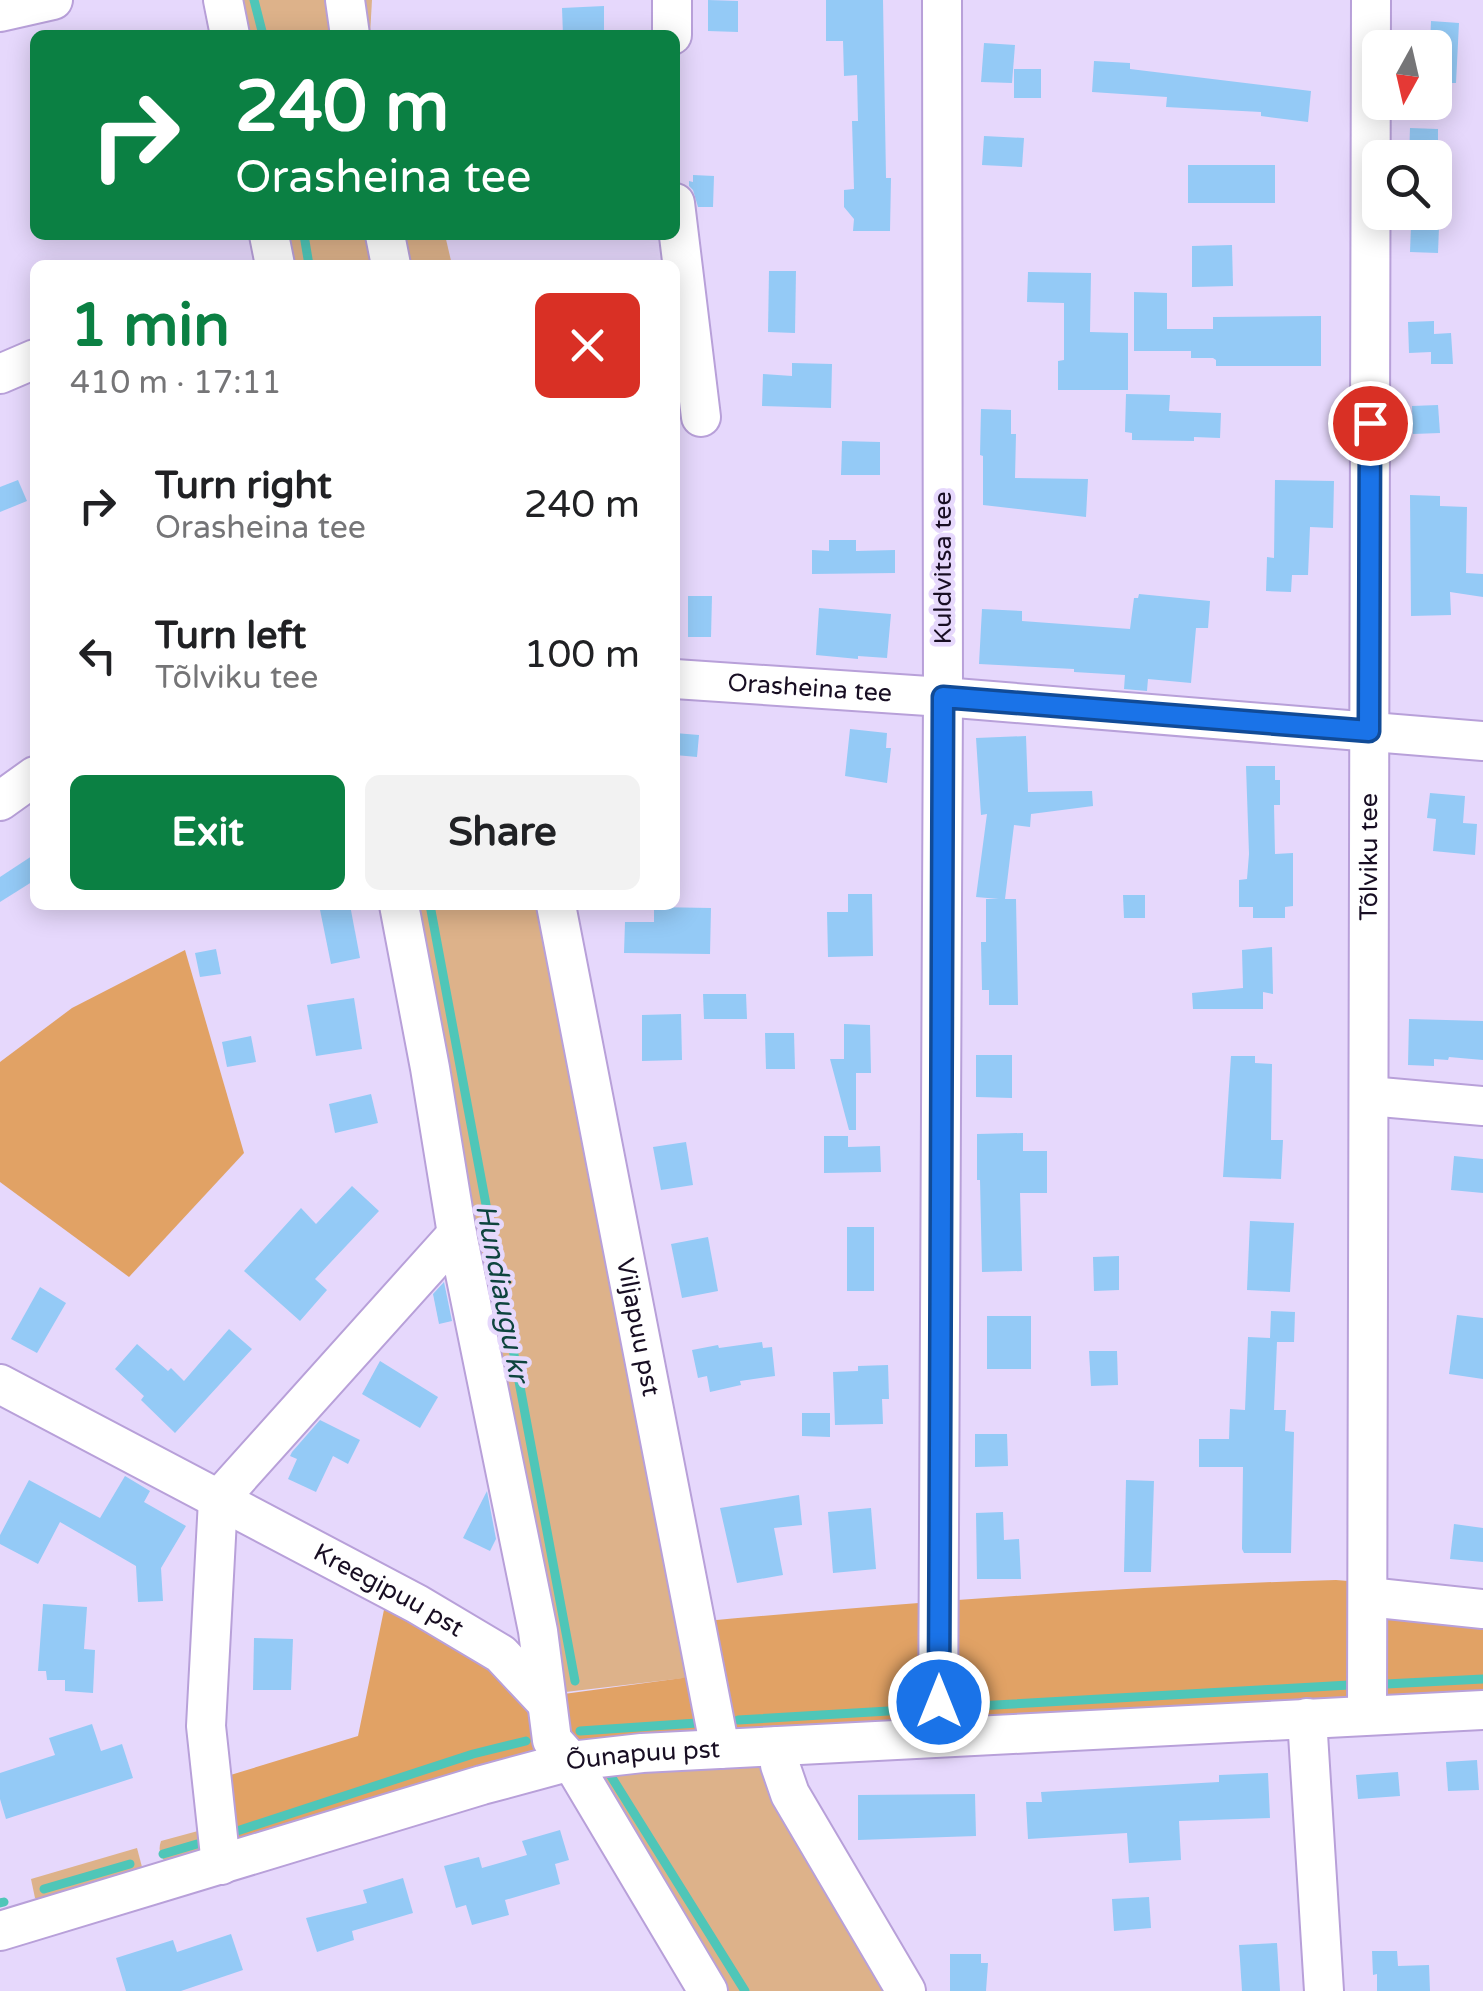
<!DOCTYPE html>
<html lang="en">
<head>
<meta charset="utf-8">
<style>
  :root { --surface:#fff; --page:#f2f2f2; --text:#202124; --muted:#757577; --accent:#0b8043 }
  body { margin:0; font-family:"Varela Round",sans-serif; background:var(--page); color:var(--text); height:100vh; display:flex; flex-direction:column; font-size:38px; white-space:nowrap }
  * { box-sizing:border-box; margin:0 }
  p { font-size:32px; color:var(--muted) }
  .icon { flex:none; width:55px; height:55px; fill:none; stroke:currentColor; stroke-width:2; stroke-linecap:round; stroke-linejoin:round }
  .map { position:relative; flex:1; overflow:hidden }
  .drawer { position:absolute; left:30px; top:260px; width:650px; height:650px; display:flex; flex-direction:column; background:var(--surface); border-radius:15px; box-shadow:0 5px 25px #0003 }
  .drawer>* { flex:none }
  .hud { position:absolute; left:30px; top:30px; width:650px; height:210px; border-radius:15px; box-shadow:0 5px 25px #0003; background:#0b8043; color:#fff; overflow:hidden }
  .needle { width:65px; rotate:188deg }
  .buttons { position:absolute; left:1362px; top:30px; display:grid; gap:20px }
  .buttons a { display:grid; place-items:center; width:90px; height:90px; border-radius:15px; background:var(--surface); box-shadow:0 5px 25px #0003; font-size:50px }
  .pin { position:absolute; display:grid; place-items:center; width:85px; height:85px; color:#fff; margin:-42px; border:5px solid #fff; border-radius:50%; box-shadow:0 2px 10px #0007 }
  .me { position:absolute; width:110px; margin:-55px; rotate:0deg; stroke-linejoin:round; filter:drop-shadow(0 0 8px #0008) }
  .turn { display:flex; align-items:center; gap:35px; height:210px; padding:0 40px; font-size:45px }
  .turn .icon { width:130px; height:130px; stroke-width:2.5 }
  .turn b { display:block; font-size:70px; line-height:85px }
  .round { display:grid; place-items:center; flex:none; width:105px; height:105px; border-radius:15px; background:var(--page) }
  .overview { display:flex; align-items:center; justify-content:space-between; height:170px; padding:0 40px }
  h1 { font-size:60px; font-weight:800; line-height:75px; color:var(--accent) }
  .button { display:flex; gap:20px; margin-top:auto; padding:20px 40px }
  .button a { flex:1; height:115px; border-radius:15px; background:var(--accent); color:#fff; font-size:40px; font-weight:800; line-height:115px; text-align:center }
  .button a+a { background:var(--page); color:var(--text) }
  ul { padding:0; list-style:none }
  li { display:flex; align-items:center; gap:30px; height:150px; padding:0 40px }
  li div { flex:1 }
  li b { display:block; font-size:38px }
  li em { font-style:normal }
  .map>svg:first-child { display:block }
  .green { fill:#ddb28a }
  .forest { fill:#e1a265 }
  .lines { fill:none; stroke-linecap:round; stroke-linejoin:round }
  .stream { stroke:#4fc6b8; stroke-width:9 }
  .building { fill:#94caf6 }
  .minor-casing { stroke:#b8a0d9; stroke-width:42 }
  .minor { stroke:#fff; stroke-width:38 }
  .route-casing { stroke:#114b97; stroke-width:25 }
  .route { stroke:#1a73e8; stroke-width:18 }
  .labels { text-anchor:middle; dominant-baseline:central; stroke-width:9; stroke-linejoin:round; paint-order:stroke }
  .street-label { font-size:25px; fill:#180e23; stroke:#e6d8fc }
  .water-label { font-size:28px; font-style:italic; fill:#0e443e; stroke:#e6d8fc }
</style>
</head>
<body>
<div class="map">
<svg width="1483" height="1991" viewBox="0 0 1483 1991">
  <rect width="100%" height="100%" fill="#e6d8fc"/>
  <g class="green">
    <polygon points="238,0 372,0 370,35 245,35"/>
    <polygon points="283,235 445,235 452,265 289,265"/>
    <polygon points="409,905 571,905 693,1677 557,1693"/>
    <polygon points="758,1761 768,1768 896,1991 721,1991 591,1772"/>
    <path d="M209 1828 201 1858 169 1867C162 1858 157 1852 161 1841Z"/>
    <polygon points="137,1848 142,1867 136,1876 45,1903 35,1898 31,1879"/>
  </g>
  <g class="forest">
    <polygon points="185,950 244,1153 129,1277 0,1182 0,1062 72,1008"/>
    <path d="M1336 1580 1483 1592V1692L699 1734 236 1845 224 1777 358 1736 386 1600 534 1698 712 1674 706 1621C916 1602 1125 1586 1336 1580Z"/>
  </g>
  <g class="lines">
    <g class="stream">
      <polyline points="254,0 263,35"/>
      <polyline points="304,235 309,265"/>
      <polyline points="430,905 575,1681"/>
      <polyline points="1386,1684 1483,1679"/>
      <polyline points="959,1707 1349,1685"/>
      <polyline points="738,1720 922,1709"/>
      <polyline points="580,1731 697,1723"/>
      <polyline points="609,1773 745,1991"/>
      <polyline points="234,1832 473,1754 526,1741"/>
      <polyline points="163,1854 197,1844"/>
      <polyline points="44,1889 130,1864"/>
      <polyline points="0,1903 4,1902"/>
    </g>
  </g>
  <g class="building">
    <polygon points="708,0 738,1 738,32 708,31"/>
    <polygon points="826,0 883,0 886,178 891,178 890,231 853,231 854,219 844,207 844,190 854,189 852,121 858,121 857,75 844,76 843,41 826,41"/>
    <polygon points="604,6 604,35 563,35 562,8"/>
    <polygon points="1431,21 1459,23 1456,83 1435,83 1435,48 1430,48"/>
    <polygon points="984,43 1015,45 1012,83 981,82"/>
    <polygon points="1094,61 1130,63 1130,69 1311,91 1308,122 1261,116 1261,112 1166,107 1167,97 1092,92"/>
    <rect x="1014" y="69" width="27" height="29"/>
    <polygon points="1410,128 1438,129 1438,158 1409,158"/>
    <polygon points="984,136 1024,138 1022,167 982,165"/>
    <rect x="1188" y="165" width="87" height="38"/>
    <polygon points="693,175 714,176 713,207 698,207 693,190 689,186 689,181 693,182"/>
    <polygon points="1411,226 1439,227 1438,253 1410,252"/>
    <polygon points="1232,245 1233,286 1192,287 1192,246"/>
    <polygon points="769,271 796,271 795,333 768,332"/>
    <polygon points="1028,272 1091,273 1090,332 1128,333 1128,390 1058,390 1058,361 1064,360 1064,303 1027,302"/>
    <polygon points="1134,292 1167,293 1167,329 1213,329 1213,317 1321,316 1321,366 1216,366 1216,360 1213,358 1191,358 1191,351 1134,351"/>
    <polygon points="1434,321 1434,334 1451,333 1453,364 1431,364 1431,352 1409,353 1408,322"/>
    <polygon points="792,363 832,364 831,408 762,406 763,374 792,376"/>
    <polygon points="1126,394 1170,395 1169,411 1221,413 1220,438 1194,437 1194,441 1132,440 1132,433 1125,432"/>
    <polygon points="1438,405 1440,433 1413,434 1412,406"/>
    <polygon points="981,409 1011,410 1011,434 1016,434 1015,478 1088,479 1086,517 983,505 983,456 980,455"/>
    <polygon points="842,441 880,442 880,475 841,475"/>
    <polygon points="18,480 27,501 0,512 0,487"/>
    <polygon points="1275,480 1334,481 1333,528 1310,527 1308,575 1292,575 1291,592 1266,591 1267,557 1274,558"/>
    <polygon points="1410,495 1440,496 1440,506 1467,507 1466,573 1483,574 1483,597 1450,592 1451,615 1411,616"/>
    <polygon points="829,540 856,540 856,551 895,550 895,573 812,574 812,550 829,551"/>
    <polygon points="1139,594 1210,601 1208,628 1196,628 1191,683 1148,679 1147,691 1124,689 1125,675 1074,672 1074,669 979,664 982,609 1022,611 1022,621 1130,629 1134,598 1138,598"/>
    <polygon points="688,596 712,596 711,637 688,637"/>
    <polygon points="819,608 891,614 887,658 858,656 858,659 816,655"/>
    <polygon points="850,729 887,733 886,748 891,748 887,783 845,776"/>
    <polygon points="675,733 699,735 697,757 675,755"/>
    <polygon points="1026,736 1028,792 1092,791 1093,806 1031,814 1030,827 1014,825 1005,899 1016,899 1018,1005 989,1005 989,990 982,990 981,942 986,942 986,899 999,899 976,897 987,814 981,815 976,738"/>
    <polygon points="1246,766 1275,766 1275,780 1280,780 1280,805 1274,805 1275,854 1293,853 1293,906 1285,907 1285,918 1253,918 1253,907 1239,907 1239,880 1247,879 1249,854"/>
    <polygon points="1430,793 1465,796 1463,823 1477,824 1475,855 1433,851 1436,819 1427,818"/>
    <polygon points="35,854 35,880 0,902 0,877"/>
    <polygon points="848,894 872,894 873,956 828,957 827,912 848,912"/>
    <polygon points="1123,895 1145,895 1145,918 1124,918"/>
    <polygon points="319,905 350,905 360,958 331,964"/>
    <polygon points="654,907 711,908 710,954 624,953 625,922 654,922"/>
    <polygon points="1272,947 1273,994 1263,992 1263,1009 1193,1009 1192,993 1243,988 1242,950"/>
    <polygon points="216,949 221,974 200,977 195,953"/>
    <polygon points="703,994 746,994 747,1019 704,1019"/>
    <polygon points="354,998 362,1049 316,1056 307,1005"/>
    <polygon points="681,1014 682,1060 642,1061 642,1015"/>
    <polygon points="1409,1019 1483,1021 1483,1060 1449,1057 1448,1060 1434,1059 1434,1066 1408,1065"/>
    <polygon points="844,1024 870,1025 871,1073 856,1073 856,1130 849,1130 830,1059 844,1059"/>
    <polygon points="765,1033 794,1033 795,1069 766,1069"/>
    <polygon points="251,1036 256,1062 227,1067 222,1042"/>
    <polygon points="976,1055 1012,1055 1012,1098 976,1097"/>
    <polygon points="1231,1056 1255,1056 1255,1063 1272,1064 1271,1140 1283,1140 1281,1179 1223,1177"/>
    <polygon points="371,1094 378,1123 335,1133 329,1104"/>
    <polygon points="1023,1133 1023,1151 1047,1151 1047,1193 1020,1193 1022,1271 982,1272 980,1180 977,1180 977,1134"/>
    <polygon points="824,1136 848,1136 848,1147 880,1146 881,1172 824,1173"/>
    <polygon points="686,1142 693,1185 661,1190 653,1147"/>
    <polygon points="1454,1156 1483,1159 1483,1193 1451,1190"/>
    <polygon points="352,1186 379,1211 315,1279 327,1290 300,1321 244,1271 301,1208 316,1224"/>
    <polygon points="1250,1221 1294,1223 1290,1292 1247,1290"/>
    <rect x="847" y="1227" width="27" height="64"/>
    <polygon points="708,1237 718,1291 682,1298 671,1244"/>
    <polygon points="1119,1256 1119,1290 1094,1291 1093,1257"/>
    <polygon points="444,1282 452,1321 439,1324 433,1294"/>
    <polygon points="40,1287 66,1303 37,1353 11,1339"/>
    <polygon points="1271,1311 1295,1312 1294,1342 1277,1342 1274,1410 1286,1410 1285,1431 1294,1432 1291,1553 1244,1553 1242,1549 1243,1467 1199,1467 1199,1439 1229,1439 1230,1409 1245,1410 1248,1337 1270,1338"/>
    <polygon points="1457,1315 1483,1318 1483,1379 1449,1374"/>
    <rect x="987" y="1316" width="44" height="53"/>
    <polygon points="229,1329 252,1349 175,1433 141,1400 144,1396 115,1369 137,1344 168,1371 171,1368 184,1381"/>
    <polygon points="762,1342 763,1348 772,1347 775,1376 740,1381 741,1385 710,1392 707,1376 698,1378 692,1350 718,1345 719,1348"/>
    <polygon points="1089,1351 1117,1351 1118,1385 1091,1386"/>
    <polygon points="380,1361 438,1397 420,1428 362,1394"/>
    <polygon points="888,1365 889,1399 882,1399 883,1424 835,1425 833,1372 858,1371 858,1366"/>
    <polygon points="802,1413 830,1413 830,1437 802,1436"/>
    <polygon points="320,1420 360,1440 348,1464 333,1456 316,1492 288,1479 297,1459 290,1456 292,1452"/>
    <polygon points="975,1434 1007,1434 1008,1466 975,1467"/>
    <polygon points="125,1476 150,1491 144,1502 186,1526 161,1568 163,1601 138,1602 136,1566 60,1522 38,1564 0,1544 0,1535 29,1480 100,1518"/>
    <polygon points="1126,1480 1154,1481 1151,1572 1124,1572"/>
    <polygon points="487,1491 496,1539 490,1551 463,1538"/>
    <polygon points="799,1495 802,1525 774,1528 783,1575 737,1583 720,1508"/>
    <polygon points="871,1508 876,1569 833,1573 828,1512"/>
    <polygon points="1003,1512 1004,1540 1019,1539 1021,1579 977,1579 976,1513"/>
    <polygon points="1454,1524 1483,1528 1483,1562 1450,1559"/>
    <polygon points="43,1604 87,1607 84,1649 95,1650 93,1693 65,1691 65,1680 47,1680 46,1671 38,1671"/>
    <polygon points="254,1638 293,1639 291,1690 253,1690"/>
    <polygon points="92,1724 101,1751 122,1744 133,1778 6,1819 0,1799 0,1773 55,1755 49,1738"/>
    <polygon points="1477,1760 1479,1790 1448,1791 1446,1762"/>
    <polygon points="1398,1772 1400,1796 1358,1799 1356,1775"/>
    <polygon points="1268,1773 1270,1818 1179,1821 1181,1860 1129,1863 1127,1833 1028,1839 1026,1802 1042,1802 1041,1792 1219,1782 1219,1775"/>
    <polygon points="975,1794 976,1836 858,1840 858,1795"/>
    <polygon points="560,1830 569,1860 555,1864 560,1884 505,1900 509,1915 472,1925 466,1905 456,1908 444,1866 479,1857 482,1868 527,1855 522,1841"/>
    <polygon points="403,1878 413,1913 352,1931 354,1940 317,1952 306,1918 367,1903 363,1890"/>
    <polygon points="1149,1897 1151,1928 1114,1931 1112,1899"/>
    <polygon points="231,1934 243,1970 181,1991 126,1991 116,1958 173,1940 177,1952"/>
    <polygon points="1277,1943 1280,1991 1242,1991 1239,1945"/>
    <polygon points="1372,1951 1397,1951 1398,1966 1429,1965 1430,1991 1377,1991 1377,1974 1373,1975"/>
    <polygon points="950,1954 981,1954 981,1963 988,1963 986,1991 950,1991"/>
  </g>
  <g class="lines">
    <defs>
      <g id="minor">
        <polyline points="223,0 230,35"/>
        <polyline points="345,0 350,35"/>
        <polyline points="672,0 672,35"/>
        <polyline points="0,12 53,0"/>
        <polyline points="675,203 701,417"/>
        <polyline points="269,235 275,265"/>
        <polyline points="385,235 391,265"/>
        <polyline points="0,374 35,359"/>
        <path id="s1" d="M675 679 943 697 1483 741"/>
        <polyline points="0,801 35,776"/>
        <polyline points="399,905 430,1068 457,1234 538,1631 552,1740 571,1761 708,1991"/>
        <path id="s2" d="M556 905 720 1749"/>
        <polyline points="1369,1096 1483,1106"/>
        <path id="s3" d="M0 1384 417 1604 501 1654 546 1702"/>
        <polyline points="1368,1597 1483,1609"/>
        <path id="s4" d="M1367 1715 1371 0"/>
        <polyline points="1307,1718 1324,1991"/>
        <polyline points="938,1736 943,697 942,0"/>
        <polyline points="778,1746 780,1765 790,1794 906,1991"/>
        <polyline points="221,1865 206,1726 218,1500 457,1234"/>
        <path id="s5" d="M0 1931 482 1785 571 1761 642 1753 1483 1710"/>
      </g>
    </defs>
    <use href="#minor" class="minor-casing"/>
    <use href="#minor" class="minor"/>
  </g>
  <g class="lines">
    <defs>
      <polyline id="route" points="939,1702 943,697 1369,731 1370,423"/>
    </defs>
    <use href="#route" class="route-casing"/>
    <use href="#route" class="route"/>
  </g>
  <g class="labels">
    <g class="street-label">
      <text transform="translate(943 568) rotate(-90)">Kuldvitsa tee</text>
      <text stroke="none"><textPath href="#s1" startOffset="135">Orasheina tee</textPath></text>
      <text stroke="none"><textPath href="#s4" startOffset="858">Tõlviku tee</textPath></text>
      <text stroke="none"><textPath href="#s2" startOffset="430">Viljapuu pst</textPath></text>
      <text stroke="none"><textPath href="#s3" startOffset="440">Kreegipuu pst</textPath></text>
      <text stroke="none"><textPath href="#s5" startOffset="668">Õunapuu pst</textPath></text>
    </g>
    <g class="water-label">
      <text transform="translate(502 1293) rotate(79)">Hundiaugu kr</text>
    </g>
  </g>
</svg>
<div class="buttons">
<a><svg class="needle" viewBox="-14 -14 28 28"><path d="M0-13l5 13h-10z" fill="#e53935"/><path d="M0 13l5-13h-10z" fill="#757577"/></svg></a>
<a><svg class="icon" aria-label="search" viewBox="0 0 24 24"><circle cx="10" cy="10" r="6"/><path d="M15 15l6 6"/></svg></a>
</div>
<div class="pin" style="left:1370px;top:423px;background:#d93025"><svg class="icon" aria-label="arrive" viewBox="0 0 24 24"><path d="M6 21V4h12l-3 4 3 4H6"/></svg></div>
<svg class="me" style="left:939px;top:1702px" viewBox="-20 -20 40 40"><circle r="17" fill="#1a73e8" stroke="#fff" stroke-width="3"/><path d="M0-11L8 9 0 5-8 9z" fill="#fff"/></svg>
<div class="hud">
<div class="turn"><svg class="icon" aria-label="right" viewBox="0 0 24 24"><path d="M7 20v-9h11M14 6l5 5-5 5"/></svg><div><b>240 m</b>Orasheina tee</div></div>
</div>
<section class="drawer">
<div class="overview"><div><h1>1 min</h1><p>410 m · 17:11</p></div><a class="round" style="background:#d93025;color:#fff"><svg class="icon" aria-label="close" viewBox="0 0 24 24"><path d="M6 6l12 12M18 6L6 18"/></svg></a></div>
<ul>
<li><svg class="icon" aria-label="right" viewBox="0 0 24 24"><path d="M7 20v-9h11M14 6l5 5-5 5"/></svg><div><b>Turn right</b><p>Orasheina tee</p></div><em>240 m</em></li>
<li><svg class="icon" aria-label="left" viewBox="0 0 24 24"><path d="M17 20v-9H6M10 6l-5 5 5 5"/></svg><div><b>Turn left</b><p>Tõlviku tee</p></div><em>100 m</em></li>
</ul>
<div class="button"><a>Exit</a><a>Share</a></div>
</section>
</div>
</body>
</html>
